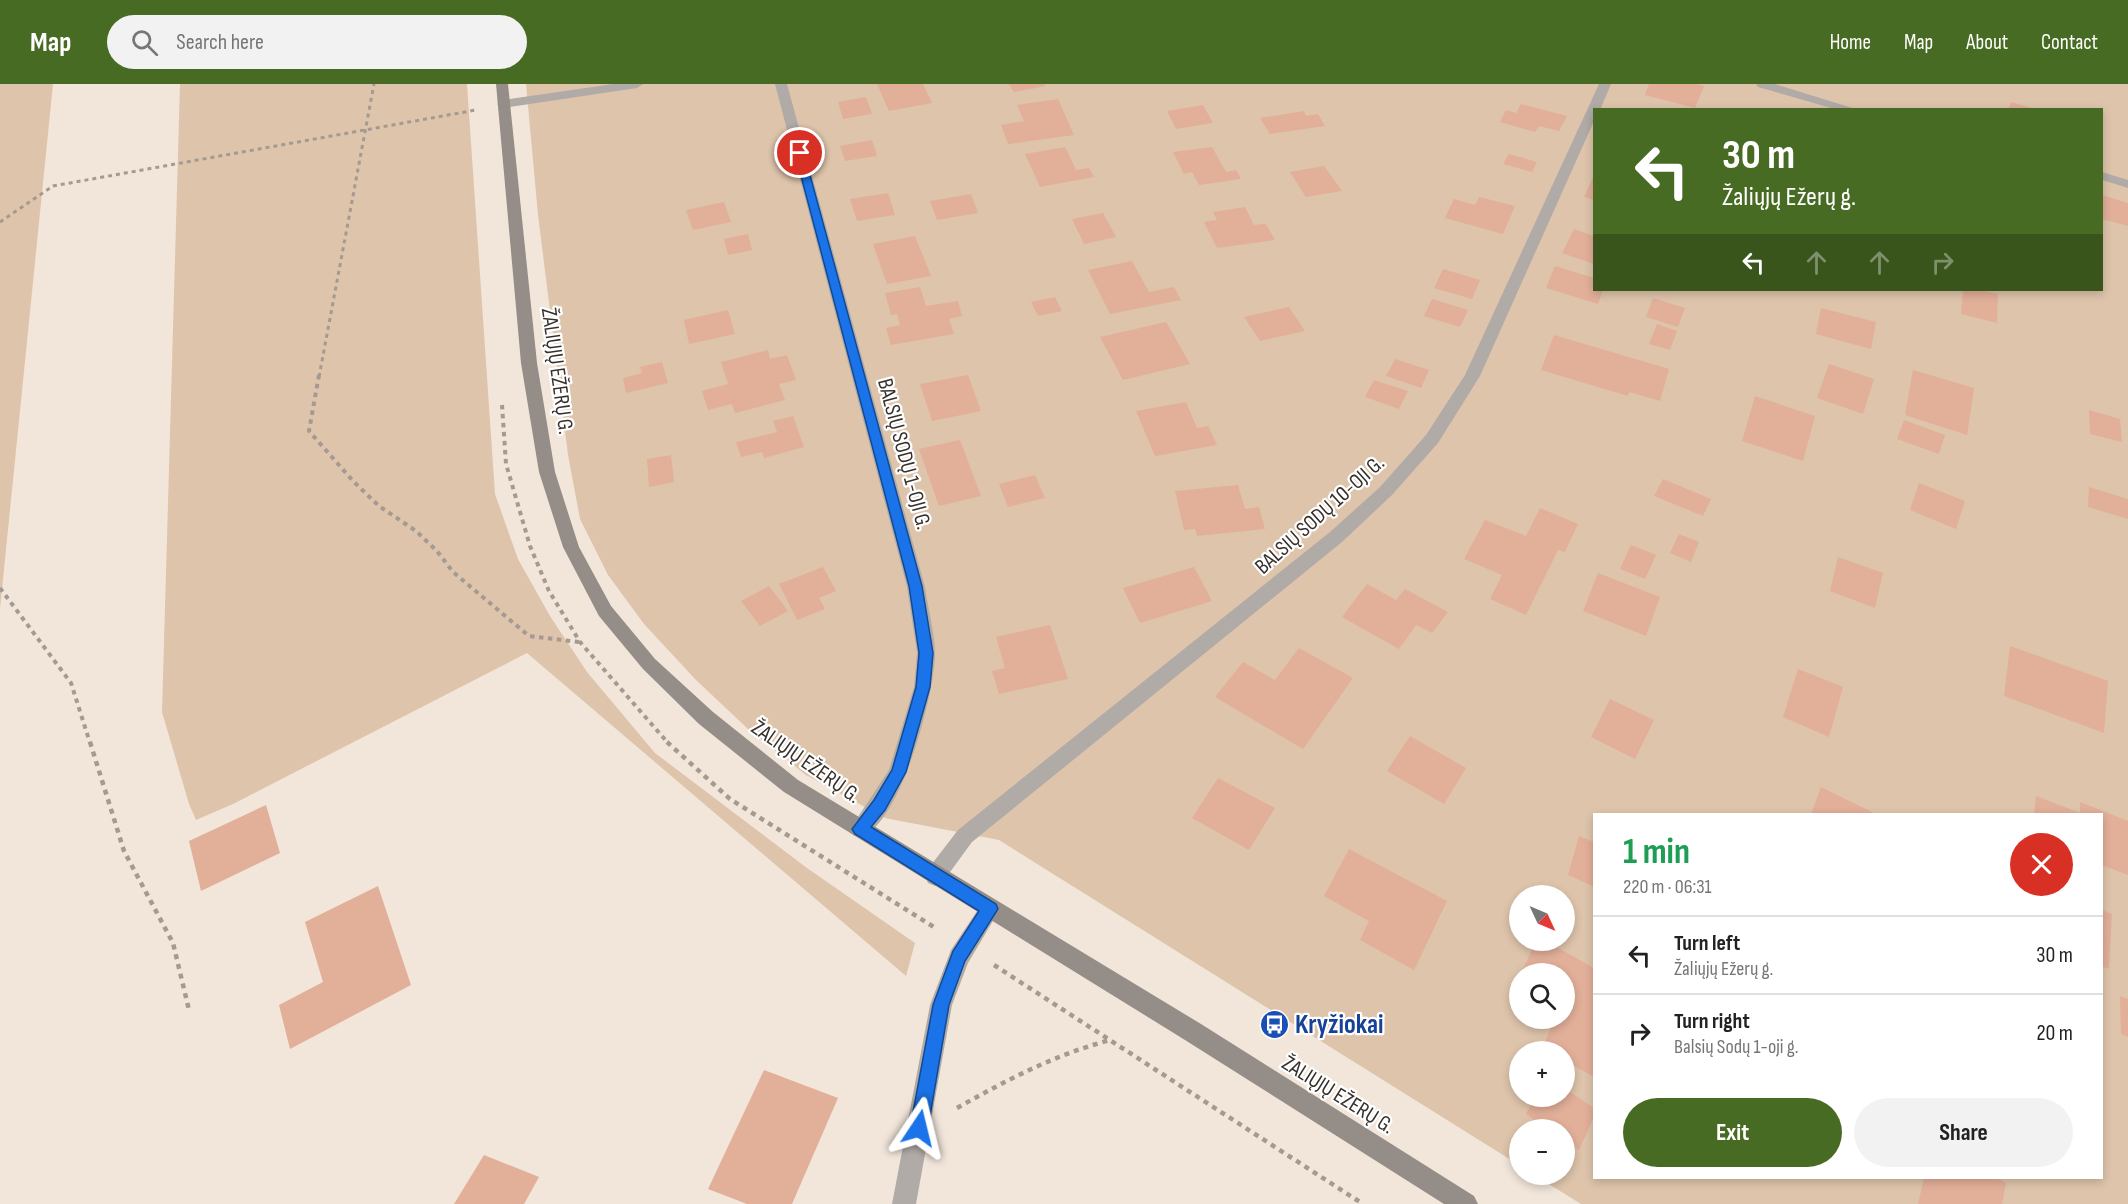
<!DOCTYPE html>
<html lang="en">
<head>
<meta charset="utf-8">
<style>
  :root { --surface:#fff; --page:#f2f2f2; --text:#222; --muted:#767676; --line:#e0e0e0; --accent:#486b23 }
  body { margin:0; font-family:"Sofia Sans Condensed",sans-serif; background:var(--page); color:var(--text); height:100vh; display:flex; flex-direction:column; font-size:22px; white-space:nowrap }
  * { box-sizing:border-box; margin:0 }
  p { font-size:20px; color:var(--muted) }
  .icon { flex:none; width:33px; height:33px; fill:none; stroke:currentColor; stroke-width:2; stroke-linecap:round; stroke-linejoin:round }
  .map { position:relative; flex:1; overflow:hidden }
  .side { position:absolute; left:1593px; top:729px; width:510px; height:366px; display:flex; flex-direction:column; background:var(--surface); border-radius:0px; box-shadow:0 3px 9px #0003 }
  .side>* { flex:none }
  .hud { position:absolute; left:1593px; top:24px; width:510px; height:183px; border-radius:0px; box-shadow:0 3px 9px #0003; background:#486b23; color:#fff; overflow:hidden }
  .needle { width:39px; rotate:134deg }
  .buttons { position:absolute; left:1509px; top:801px; display:grid; gap:12px }
  .buttons a { display:grid; place-items:center; width:66px; height:66px; border-radius:50%; background:var(--surface); box-shadow:0 3px 9px #0003; font-size:30px }
  .pin { position:absolute; display:grid; place-items:center; width:51px; height:51px; color:#fff; margin:-26px; border:3px solid #fff; border-radius:50%; box-shadow:0 2px 6px #0007 }
  .me { position:absolute; width:66px; margin:-33px; rotate:10deg; stroke-linejoin:round; filter:drop-shadow(0 0 4px #0008) }
  .turn { display:flex; align-items:center; gap:21px; height:126px; padding:0 30px; font-size:27px }
  .turn .icon { width:78px; height:78px; stroke-width:2.5 }
  .turn b { display:block; font-size:42px; line-height:51px }
  .lanes { display:flex; align-items:center; height:57px; padding:0 30px; background:#0003; justify-content:center; gap:30px; direction:ltr }
  .lanes .off { opacity:.35 }
  .round { display:grid; place-items:center; flex:none; width:63px; height:63px; border-radius:32px; background:var(--page) }
  .summary { display:flex; align-items:center; justify-content:space-between; height:102px; padding:0 30px }
  h1 { font-size:36px; font-weight:700; line-height:45px; color:#1e9e55 }
  .button { display:flex; gap:12px; margin-top:auto; padding:12px 30px }
  .button a { flex:1; height:69px; border-radius:36px; background:var(--accent); color:#fff; font-size:24px; font-weight:700; line-height:69px; text-align:center }
  .button a+a { background:var(--page); color:var(--text) }
  ul { padding:0; list-style:none }
  li { display:flex; align-items:center; gap:18px; height:78px; padding:0 30px; border-top:2px solid var(--line) }
  li div { flex:1 }
  li b { display:block; font-size:22px }
  li em { font-style:normal }
  header { display:flex; align-items:center; gap:36px; box-sizing:border-box; height:84px; padding:0 30px; background:var(--accent); color:#fff }
  header strong { font-size:28px }
  nav { display:flex; gap:33px; margin-inline-start:auto; font-size:21px }
  .search { width:420px; height:54px; background:var(--page); display:flex; align-items:center; gap:15px; box-sizing:border-box; padding:0 21px; border-radius:33px; color:var(--muted); font-size:22px }
  .map>svg:first-child { display:block }
  .green { fill:#dec4ab; fill-rule:evenodd }
  .building { fill:#e2af99 }
  .lines { fill:none; stroke-linecap:round; stroke-linejoin:round }
  .path-far2 { stroke:#a49a92; stroke-width:3; stroke-dasharray:4 4; stroke-linecap:butt }
  .path-far1 { stroke:#a49a92; stroke-width:4; stroke-dasharray:4.5 4.5; stroke-linecap:butt }
  .path { stroke:#a49a92; stroke-width:4.5; stroke-dasharray:5 5; stroke-linecap:butt }
  .minor { fill:#b1aba7; fill-rule:evenodd }
  .secondary { fill:#958d87; fill-rule:evenodd }
  .route { fill:#1a73e8; stroke:#114b97; stroke-width:1.5 }
  .labels { text-anchor:middle; dominant-baseline:central; stroke-width:4.5; stroke-linejoin:round; paint-order:stroke }
  .street-label { font-size:22px; fill:#36312d; stroke:#fff }
  .near-transit-label { font-size:27px; font-weight:bold; fill:#164399; stroke:#fff; text-anchor:start }
</style>
</head>
<body>
<header>
<strong>Map</strong>
<div class="search"><svg class="icon" aria-label="search" viewBox="0 0 24 24"><circle cx="10" cy="10" r="6"/><path d="M15 15l6 6"/></svg>Search here</div>
<nav><a>Home</a><a>Map</a><a>About</a><a>Contact</a></nav>
</header>
<div class="map">
<svg width="2128" height="1120" viewBox="0 0 2128 1120">
  <rect width="100%" height="100%" fill="#f2e6db"/>
  <g class="green">
    <polygon points="0,0 53,0 0,525"/>
    <polygon points="180,0 467,0 495,410 518,475 550,532 587,588 655,669 807,784 915,859 906,892 527,569 233,720 196,736 189,720 162,628"/>
    <path d="M526 0H2128V1120H1581L1534 1091 1564 1090V1046H1520L1519 1081 999 756 885 734 806 691 748 645 695 595 644 540 608 491 580 435 568 371 538 131ZM1594 26H2102V206H1594ZM1594 730H2102V1094H1594ZM1520 812H1564V856H1520ZM1520 890H1564V934H1520ZM1520 968H1564V1012H1520Z"/>
  </g>
  <g class="building">
    <polygon points="877,0 923,0 932,19 889,27"/>
    <polygon points="1009,0 1044,0 1046,2 1014,8"/>
    <polygon points="1649,0 1697,0 1704,2 1695,24 1645,11"/>
    <polygon points="866,13 872,30 843,35 838,18"/>
    <polygon points="1058,15 1074,51 1008,60 1001,41 1024,37 1017,21"/>
    <polygon points="2011,18 2035,25 2035,26 2008,26"/>
    <polygon points="1521,20 1567,32 1559,47 1539,42 1535,48 1500,38 1506,26 1516,29"/>
    <polygon points="1203,21 1213,39 1176,45 1167,27"/>
    <polygon points="1304,27 1306,32 1318,30 1325,42 1270,50 1260,34"/>
    <polygon points="872,56 877,72 845,77 840,62"/>
    <polygon points="1065,63 1076,86 1089,84 1094,93 1040,103 1025,70"/>
    <polygon points="1212,63 1226,88 1236,86 1241,95 1199,101 1192,88 1184,90 1173,68"/>
    <polygon points="1509,70 1537,78 1532,88 1503,80"/>
    <polygon points="1324,82 1342,107 1306,113 1290,88"/>
    <polygon points="1594,91 1594,116 1584,113"/>
    <polygon points="888,109 895,131 857,137 850,115"/>
    <polygon points="971,110 978,129 937,136 930,117"/>
    <polygon points="2102,111 2128,119 2128,142 2102,135"/>
    <polygon points="1479,113 1515,122 1503,150 1445,134 1454,115 1475,121"/>
    <polygon points="724,118 731,138 693,146 686,126"/>
    <polygon points="1245,123 1254,141 1266,140 1275,156 1217,164 1204,138 1217,136 1213,128"/>
    <polygon points="1103,129 1116,153 1084,160 1072,135"/>
    <polygon points="1574,145 1594,152 1594,180 1562,169"/>
    <polygon points="748,150 752,166 728,171 724,155"/>
    <polygon points="915,152 931,192 887,200 873,160"/>
    <polygon points="1132,177 1149,208 1174,203 1181,216 1110,230 1088,186"/>
    <polygon points="1555,182 1594,194 1594,206 1603,206 1598,220 1546,204"/>
    <polygon points="1443,185 1480,196 1472,215 1434,204"/>
    <polygon points="920,203 926,222 958,217 962,232 949,235 954,250 891,261 886,244 900,241 897,230 891,231 885,209"/>
    <polygon points="1963,206 1980,206 1998,210 1997,239 1961,230"/>
    <polygon points="1055,213 1062,227 1038,232 1031,218"/>
    <polygon points="1653,214 1685,224 1678,243 1646,233"/>
    <polygon points="1432,215 1468,226 1460,243 1424,232"/>
    <polygon points="1289,223 1305,247 1260,257 1244,233"/>
    <polygon points="1821,224 1876,238 1871,265 1816,250"/>
    <polygon points="728,226 735,250 689,260 684,236"/>
    <polygon points="1166,238 1190,280 1123,296 1100,253"/>
    <polygon points="1657,240 1677,247 1670,266 1649,260"/>
    <polygon points="1554,251 1669,285 1660,317 1629,308 1628,312 1541,286"/>
    <polygon points="768,266 770,275 787,271 796,296 779,300 785,316 735,329 732,320 708,326 702,307 728,300 721,278"/>
    <polygon points="1395,275 1429,286 1421,304 1386,292"/>
    <polygon points="662,278 668,299 626,309 623,294 642,289 640,283"/>
    <polygon points="1829,280 1874,295 1863,330 1817,314"/>
    <polygon points="1913,286 1974,304 1967,351 1905,331"/>
    <polygon points="968,291 981,327 932,337 920,300"/>
    <polygon points="1374,296 1408,307 1399,325 1365,313"/>
    <polygon points="1755,312 1815,332 1803,377 1742,357"/>
    <polygon points="1186,318 1197,344 1208,342 1217,361 1155,372 1136,327"/>
    <polygon points="2089,326 2120,335 2122,358 2090,350"/>
    <polygon points="793,332 804,363 764,374 762,368 741,373 736,358 777,348 773,337"/>
    <polygon points="1904,336 1945,351 1939,370 1897,355"/>
    <polygon points="960,356 981,412 939,422 919,365"/>
    <polygon points="671,371 674,398 649,403 647,375"/>
    <polygon points="1035,391 1045,414 1008,423 999,400"/>
    <polygon points="1663,395 1711,415 1703,432 1654,412"/>
    <polygon points="1919,399 1965,417 1956,445 1910,426"/>
    <polygon points="1238,401 1245,425 1259,423 1265,445 1197,452 1195,445 1184,446 1175,407"/>
    <polygon points="2089,403 2128,415 2128,435 2088,423"/>
    <polygon points="1540,424 1578,440 1565,468 1558,466 1526,531 1490,515 1502,491 1464,475 1485,436 1526,452"/>
    <polygon points="1679,450 1699,458 1691,478 1670,469"/>
    <polygon points="1631,461 1656,471 1645,495 1620,485"/>
    <polygon points="1838,473 1883,489 1875,524 1830,507"/>
    <polygon points="823,483 836,507 819,514 825,525 797,536 779,500"/>
    <polygon points="1194,483 1212,517 1140,539 1123,504"/>
    <polygon points="1598,489 1660,513 1646,552 1583,527"/>
    <polygon points="1367,500 1396,516 1405,505 1448,528 1432,549 1416,541 1399,565 1342,533"/>
    <polygon points="769,502 788,527 760,542 741,517"/>
    <polygon points="1050,541 1068,595 999,610 992,587 1005,584 996,553"/>
    <polygon points="2010,562 2108,597 2104,649 2004,612"/>
    <polygon points="1299,564 1353,594 1303,665 1215,613 1243,578 1275,596"/>
    <polygon points="1798,585 1843,603 1829,653 1783,633"/>
    <polygon points="1610,615 1654,636 1635,675 1591,653"/>
    <polygon points="1410,652 1466,684 1444,720 1387,687"/>
    <polygon points="1218,694 1275,724 1249,766 1192,734"/>
    <polygon points="1821,703 1876,730 1811,730"/>
    <polygon points="2036,712 2080,729 2080,718 2128,737 2128,791 2102,781 2102,730 2034,730"/>
    <polygon points="266,721 280,769 201,807 189,757"/>
    <polygon points="1579,752 1594,758 1594,803 1568,791"/>
    <polygon points="1349,765 1447,817 1414,886 1360,856 1369,837 1324,812"/>
    <polygon points="378,802 411,901 290,965 279,921 323,898 305,838"/>
    <polygon points="2102,826 2112,830 2109,885 2102,882"/>
    <polygon points="1536,856 1544,856 1594,884 1594,993 1564,976 1564,968 1550,968 1543,963 1552,941 1541,934 1564,934 1564,890 1521,890"/>
    <polygon points="1520,893 1520,923 1509,916"/>
    <polygon points="2120,912 2128,915 2128,953 2121,950"/>
    <polygon points="764,986 838,1014 792,1120 747,1120 708,1105"/>
    <polygon points="1564,1004 1594,1024 1594,1033 1579,1066 1564,1056 1564,1046 1548,1046 1526,1030 1535,1012 1564,1012"/>
    <polygon points="484,1071 539,1093 524,1120 454,1120"/>
    <polygon points="1924,1094 1996,1094 2006,1099 2002,1120 1918,1120"/>
  </g>
  <g class="lines">
    <g class="path-far2">
      <polyline points="0,138 53,102 476,26"/>
      <polyline points="319,293 374,0"/>
    </g>
    <g class="path-far1">
      <polyline points="319,291 309,347 353,397 379,422 416,447 437,467 453,488 529,552 579,558"/>
      <polyline points="502,321 506,380 530,462 549,507 580,558 668,659"/>
      <polyline points="0,504 71,599 90,659"/>
    </g>
    <g class="path">
      <polyline points="90,658 124,767 173,859 189,926"/>
      <polyline points="667,658 730,715 937,845"/>
      <polyline points="994,881 1363,1120"/>
      <path d="M957 1024C1007 996 1054 971 1110 956"/>
    </g>
    <g class="minor">
      <polygon points="613,0 643,0 637,4 503,24 497,20 503,16"/>
      <path d="M775 0H787L925 503C928 525 935 549 935 571 934 612 901 739 860 754L853 751 850 745 889 686 914 603 917 569 907 503Z"/>
      <polygon points="1599,0 1611,0 1600,26 1594,26 1594,37 1480,292 1438,359 1392,411 1342,458 972,758 942,799 935,802 928,799 925,792 928,785 958,746 1330,448 1380,403 1426,351 1465,291"/>
      <polygon points="1756,0 1775,0 1859,26 1838,26 1758,3"/>
      <polygon points="2102,88 2128,96 2128,104 2102,96"/>
      <polygon points="990,815 997,818 1000,825 968,879 952,921 916,1120 892,1120 930,921 951,866 983,818"/>
    </g>
    <polygon class="secondary" points="496,0 508,0 537,279 555,388 579,463 611,522 655,575 713,628 798,696 1201,940 1474,1112 1478,1120 1444,1120 1185,956 784,708 699,640 643,585 599,532 563,463 539,388 521,279"/>
  </g>
  <polygon class="route" points="796,66 804,69 922,502 933,569 930,603 906,688 885,726 871,743 996,820 998,825 965,877 949,921 928,1044 925,1050 919,1053 913,1050 910,1044 933,921 953,867 979,827 855,750 852,745 874,716 892,686 916,603 919,569 909,502 795,69"/>
  <defs>
    <symbol id="bus-disc" viewBox="-11 -11 22 22"><circle r="9.5" fill="#1a4fb4" stroke="#fff"/><path d="M-5-6H5V4H4V6H2V4H-2V6H-4V4H-5ZM-3.5-4V0h7V-4ZM-3.5 1.2v1.5H-2V1.2ZM2 1.2v1.5H3.5V1.2Z" fill="#fff"/></symbol>
  </defs>
  <g fill-rule="evenodd">
    <use href="#bus-disc" x="1258" y="924" width="33" height="33"/>
  </g>
  <g class="labels">
    <g class="street-label">
      <text transform="translate(557 287) rotate(82)">ŽALIŲJŲ EŽERŲ G.</text>
      <text transform="translate(904 370) rotate(75)">BALSIŲ SODŲ 1-OJI G.</text>
      <text transform="translate(1320 431) rotate(-42)">BALSIŲ SODŲ 10-OJI G.</text>
      <text transform="translate(806 678) rotate(35)">ŽALIŲJŲ EŽERŲ G.</text>
      <text transform="translate(1338 1011) rotate(32)">ŽALIŲJŲ EŽERŲ G.</text>
    </g>
    <g class="near-transit-label">
      <text x="1295" y="941">Kryžiokai</text>
    </g>
  </g>
</svg>
<div class="buttons">
<a><svg class="needle" viewBox="-14 -14 28 28"><path d="M0-13l5 13h-10z" fill="#e53935"/><path d="M0 13l5-13h-10z" fill="#767676"/></svg></a>
<a><svg class="icon" aria-label="search" viewBox="0 0 24 24"><circle cx="10" cy="10" r="6"/><path d="M15 15l6 6"/></svg></a>
<a>+</a>
<a>−</a>
</div>
<div class="pin" style="left:800px;top:69px;background:#d93025"><svg class="icon" aria-label="arrive" viewBox="0 0 24 24"><path d="M6 21V4h12l-3 4 3 4H6"/></svg></div>
<svg class="me" style="left:919px;top:1044px" viewBox="-20 -20 40 40"><path d="M0-17L14 15 0 8-14 15z" fill="#1a73e8" stroke="#fff" stroke-width="4"/></svg>
<div class="hud">
<div class="turn"><svg class="icon" aria-label="left" viewBox="0 0 24 24"><path d="M17 20v-9H6M10 6l-5 5 5 5"/></svg><div><b>30 m</b>Žaliųjų Ežerų g.</div></div>
<div class="lanes"><svg class="icon" aria-label="left" viewBox="0 0 24 24"><path d="M17 20v-9H6M10 6l-5 5 5 5"/></svg><svg class="icon off" aria-label="ahead" viewBox="0 0 24 24"><path d="M12 20V5M6 11l6-6 6 6"/></svg><svg class="icon off" aria-label="ahead" viewBox="0 0 24 24"><path d="M12 20V5M6 11l6-6 6 6"/></svg><svg class="icon off" aria-label="right" viewBox="0 0 24 24"><path d="M7 20v-9h11M14 6l5 5-5 5"/></svg></div>
</div>
<section class="side">
<div class="summary"><div><h1>1 min</h1><p>220 m · 06:31</p></div><a class="round" style="background:#d93025;color:#fff"><svg class="icon" aria-label="close" viewBox="0 0 24 24"><path d="M6 6l12 12M18 6L6 18"/></svg></a></div>
<ul>
<li><svg class="icon" aria-label="left" viewBox="0 0 24 24"><path d="M17 20v-9H6M10 6l-5 5 5 5"/></svg><div><b>Turn left</b><p>Žaliųjų Ežerų g.</p></div><em>30 m</em></li>
<li><svg class="icon" aria-label="right" viewBox="0 0 24 24"><path d="M7 20v-9h11M14 6l5 5-5 5"/></svg><div><b>Turn right</b><p>Balsių Sodų 1-oji g.</p></div><em>20 m</em></li>
</ul>
<div class="button"><a>Exit</a><a>Share</a></div>
</section>
</div>
</body>
</html>
